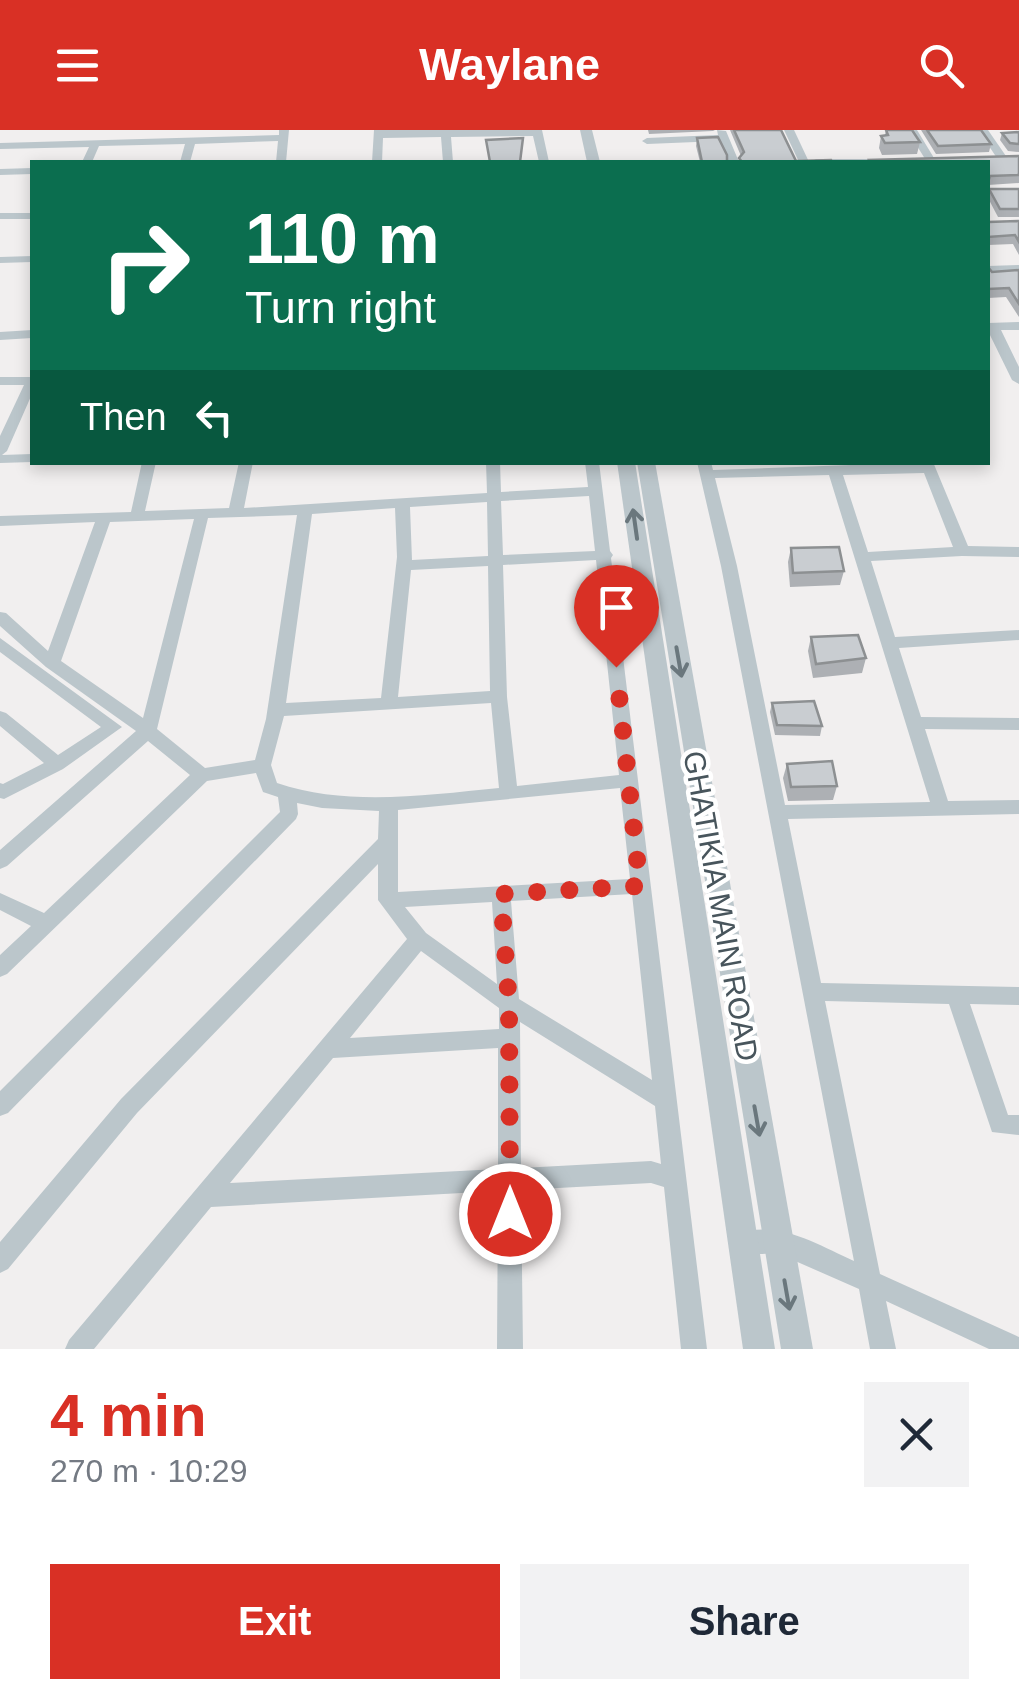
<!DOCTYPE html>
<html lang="en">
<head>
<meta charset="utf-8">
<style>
  :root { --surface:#fff; --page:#f2f2f3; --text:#1f2937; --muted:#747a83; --accent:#d93025 }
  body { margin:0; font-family:Arial,sans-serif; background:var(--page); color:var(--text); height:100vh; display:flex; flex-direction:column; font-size:38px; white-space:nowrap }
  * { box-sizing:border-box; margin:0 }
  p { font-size:32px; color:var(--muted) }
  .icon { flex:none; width:55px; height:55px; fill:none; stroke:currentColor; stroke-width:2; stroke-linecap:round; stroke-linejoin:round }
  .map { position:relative; height:1219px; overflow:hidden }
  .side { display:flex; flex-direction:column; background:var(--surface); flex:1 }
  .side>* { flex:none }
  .hud { position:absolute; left:30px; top:30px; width:960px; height:305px; border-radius:0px; box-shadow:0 5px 15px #0003; background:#0b6e4f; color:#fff; overflow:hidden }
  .pin { position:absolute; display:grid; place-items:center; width:85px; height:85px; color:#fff; margin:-102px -42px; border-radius:50% 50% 50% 0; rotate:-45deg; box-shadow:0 0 10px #0007 }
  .pin .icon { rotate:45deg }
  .me { position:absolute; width:110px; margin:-55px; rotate:0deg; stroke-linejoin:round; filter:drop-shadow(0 0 8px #0008) }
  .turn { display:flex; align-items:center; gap:35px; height:210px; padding:0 50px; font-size:45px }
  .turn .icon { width:130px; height:130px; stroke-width:2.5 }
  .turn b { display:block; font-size:70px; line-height:85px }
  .then { display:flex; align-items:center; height:95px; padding:0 50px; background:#0003; gap:20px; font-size:38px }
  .round { display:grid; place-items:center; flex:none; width:105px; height:105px; border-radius:0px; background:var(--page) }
  .summary { display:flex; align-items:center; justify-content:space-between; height:170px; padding:0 50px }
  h1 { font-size:60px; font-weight:700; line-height:75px; color:var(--accent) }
  .action { display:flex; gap:20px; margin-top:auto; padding:20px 50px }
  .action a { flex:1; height:115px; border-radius:0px; background:var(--accent); color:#fff; font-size:40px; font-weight:700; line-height:115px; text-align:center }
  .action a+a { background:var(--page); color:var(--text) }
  header { display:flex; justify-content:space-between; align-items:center; height:130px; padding:0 50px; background:var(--accent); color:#fff; font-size:45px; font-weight:700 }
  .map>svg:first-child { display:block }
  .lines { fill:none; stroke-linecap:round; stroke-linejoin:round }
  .minor { fill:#bbc6cb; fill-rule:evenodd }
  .tertiary { fill:#bbc6cb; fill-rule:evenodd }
  .wall { fill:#adb0b4 }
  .building { fill:#c9cdd1; stroke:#8d9092; stroke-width:2.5 }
  .oneway { stroke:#6a777d }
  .route { stroke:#d93025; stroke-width:18; stroke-dasharray:0 32.4 }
  .labels { text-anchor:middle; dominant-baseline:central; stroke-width:9; stroke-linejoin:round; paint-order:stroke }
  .street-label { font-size:30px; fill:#48555c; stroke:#fff }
</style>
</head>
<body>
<header><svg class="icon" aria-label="menu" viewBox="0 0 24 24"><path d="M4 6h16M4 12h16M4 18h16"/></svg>Waylane<svg class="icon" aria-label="search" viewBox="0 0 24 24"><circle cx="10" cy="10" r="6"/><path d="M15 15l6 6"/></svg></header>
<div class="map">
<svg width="1019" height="1219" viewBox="0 0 1019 1219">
  <rect width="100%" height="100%" fill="#f1efef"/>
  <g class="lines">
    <g class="minor">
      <polygon points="279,0 289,0 286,32 276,32 278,11 195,14 190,32 180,32 185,14 99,16 92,32 82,32 89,17 0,19 0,13 279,5"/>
      <polygon points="374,0 542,0 549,32 539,32 533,6 451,7 453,32 443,32 441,7 383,8 382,32 372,32"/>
      <polygon points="717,0 726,1 739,32 729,32 720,11 647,14 642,11 647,8 718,5"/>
      <polygon points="784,0 794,0 809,32 799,32"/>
      <polygon points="907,0 917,0 934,28 949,28 954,31 927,32"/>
      <polygon points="978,0 988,0 1008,29 1007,31 999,31"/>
      <polygon points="816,29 891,29 896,32 811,32"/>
      <polygon points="32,38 32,44 0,45 0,39"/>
      <rect x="0" y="83" width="32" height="6"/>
      <polygon points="32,126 32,132 0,133 0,127"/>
      <polygon points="1019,192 1019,200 1001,200 1019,237 1019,254 1012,250 988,201 988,193"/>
      <polygon points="32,200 32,208 0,210 0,202"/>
      <polygon points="0,247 32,247 32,264 7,321 2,325 32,324 32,332 0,333 0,306 24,255 0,255"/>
      <path d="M142 332H156L145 381 229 378 239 332H253L244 378 487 363 486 332H500L501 362 588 357 585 332H599L610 421 613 425 611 428 707 1219H681L664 1057 651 1053 521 1060 523 1219H497L498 1061 211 1077 94 1219H65L69 1210 407 809 378 770V734L137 983 8 1139 0 1143V1112L121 969 378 709 379 681 322 678 297 673 298 684 296 689 8 983 0 986V961L280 682 278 667 263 662 256 643 207 651 7 844 0 847V825L31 796 0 780V763L44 783 190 645 148 611 7 736 0 739V720L136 601 46 537 0 496V482L6 483 48 521 95 392 0 396V386L131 382ZM589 366 595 421 503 425 501 371ZM487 372 488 426 412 430 410 377ZM395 378 397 427 381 568 286 573 312 384ZM297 385 266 589 255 630 205 638 157 599 208 388ZM194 389 143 588 61 531 110 392ZM596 430 619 645 517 656 507 567 503 435ZM488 436 490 561 398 567 411 440ZM491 573 499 658C426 665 348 677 277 653L271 635 284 586ZM620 658 630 749 398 762V680ZM632 764 652 950 519 869 511 771ZM492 772 497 854 426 803 405 777ZM421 821 499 878V899L350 908ZM520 892 655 976 661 1034 651 1031 521 1038ZM498 918V1039L230 1053 333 928Z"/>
      <path d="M697 332H711L713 340 933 332 968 416 1019 417V427L962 426 871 431 895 507 1019 500V510L899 518 921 587 1019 588V600L925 599 948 671 1019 670V684L788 689 821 853 1019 857V875L970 874 1008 985H1019V1005L992 1002 949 874 825 871 880 1144 1019 1207V1219H989L886 1171 896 1219H870L859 1159 777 1123 744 1125 736 1121 732 1113 736 1105C776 1088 818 1115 854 1131L721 436ZM924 343 953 417 868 422 843 345ZM829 345 930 672 785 675 737 436 715 348Z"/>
      <polygon points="0,508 122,597 63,639 4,669 0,668 0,653 3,654 44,633 0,596 0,581 6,583 58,625 101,597 0,522"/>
    </g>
    <g class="tertiary">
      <polygon points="580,0 592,0 600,32 587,32"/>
      <polygon points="1019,135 1019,143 988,144 988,136"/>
      <polygon points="617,332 635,332 775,1219 743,1219"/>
      <polygon points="637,332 655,332 813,1219 781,1219"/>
    </g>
  </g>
  <g class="wall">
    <polygon points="648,0 715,0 713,1 649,4"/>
    <polygon points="730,0 781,0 796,31 832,32 739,32 741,26"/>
    <polygon points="886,0 920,12 917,24 882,25 879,18 881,6 885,5"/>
    <polygon points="921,0 981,0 991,14 989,22 936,24"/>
    <polygon points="1019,2 1019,22 1008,21 1000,10 1002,3"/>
    <polygon points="697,8 727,32 700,32 696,16"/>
    <polygon points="1019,26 1019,53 988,55 988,32 868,32 869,30"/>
    <polygon points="989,59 1019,59 1019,87 998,87 988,68"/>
    <polygon points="1019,91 1019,125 1013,114 988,115 988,92"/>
    <polygon points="988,137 992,142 1019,140 1019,187 1006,167 988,168"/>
    <polygon points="791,418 844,441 840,455 790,457 788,432"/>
    <polygon points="811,507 866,528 862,543 813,548 808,521"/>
    <polygon points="772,573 822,596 820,606 775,605 770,582"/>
    <polygon points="787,634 837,656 833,670 788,671 783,648"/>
  </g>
  <g class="building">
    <polygon points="734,0 781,0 796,31 831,30 832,32 742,32 739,28 744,22"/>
    <polygon points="886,0 912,0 920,12 885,13 881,6 888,5"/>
    <polygon points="927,0 981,0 991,14 938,16"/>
    <polygon points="1019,2 1019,14 1010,13 1002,3"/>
    <polygon points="718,7 727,25 727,32 698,32 702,32 697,8"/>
    <polygon points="523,8 520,32 490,32 486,10"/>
    <polygon points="1019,26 1019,45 990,46 988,52 988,32 870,32 869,30"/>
    <polygon points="989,59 1019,59 1019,79 1000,79"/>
    <polygon points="1019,91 1019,112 1015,105 988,107 988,92"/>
    <polygon points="988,137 992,142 1019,140 1019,174 1009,158 988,159"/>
    <polygon points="839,417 844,441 793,443 791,418"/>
    <polygon points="858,505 866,528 816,534 811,507"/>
    <polygon points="814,571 822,596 777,595 772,573"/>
    <polygon points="832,631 837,656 791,657 787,634"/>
  </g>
  <defs><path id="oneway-shaft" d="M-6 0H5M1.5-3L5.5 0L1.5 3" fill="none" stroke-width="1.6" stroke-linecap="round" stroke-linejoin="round" transform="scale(2.5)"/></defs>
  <g class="oneway">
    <use href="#oneway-shaft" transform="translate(635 394) rotate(-98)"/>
    <use href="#oneway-shaft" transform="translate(679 532) rotate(80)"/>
    <use href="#oneway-shaft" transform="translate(757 991) rotate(80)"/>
    <use href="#oneway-shaft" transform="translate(787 1165) rotate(80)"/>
  </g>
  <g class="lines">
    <polyline class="route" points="510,1084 509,874 501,764 640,756 616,537"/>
  </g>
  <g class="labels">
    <g class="street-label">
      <text transform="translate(721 776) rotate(80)">GHATIKIA MAIN ROAD</text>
    </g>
  </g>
</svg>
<div class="pin" style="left:616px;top:537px;background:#d93025"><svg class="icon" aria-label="arrive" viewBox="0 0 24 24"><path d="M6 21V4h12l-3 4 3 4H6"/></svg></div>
<svg class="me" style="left:510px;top:1084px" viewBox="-20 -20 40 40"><circle r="17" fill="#d93025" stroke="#fff" stroke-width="3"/><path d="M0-11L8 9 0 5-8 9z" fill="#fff"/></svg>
<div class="hud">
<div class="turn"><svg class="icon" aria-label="right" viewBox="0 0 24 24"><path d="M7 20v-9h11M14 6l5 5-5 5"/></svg><div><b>110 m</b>Turn right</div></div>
<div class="then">Then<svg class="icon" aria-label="left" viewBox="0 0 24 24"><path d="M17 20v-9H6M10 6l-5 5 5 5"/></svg></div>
</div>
</div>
<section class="side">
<div class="summary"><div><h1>4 min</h1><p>270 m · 10:29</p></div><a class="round"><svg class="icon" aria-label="close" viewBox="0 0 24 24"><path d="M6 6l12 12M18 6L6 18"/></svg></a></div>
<div class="action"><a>Exit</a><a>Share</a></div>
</section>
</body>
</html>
